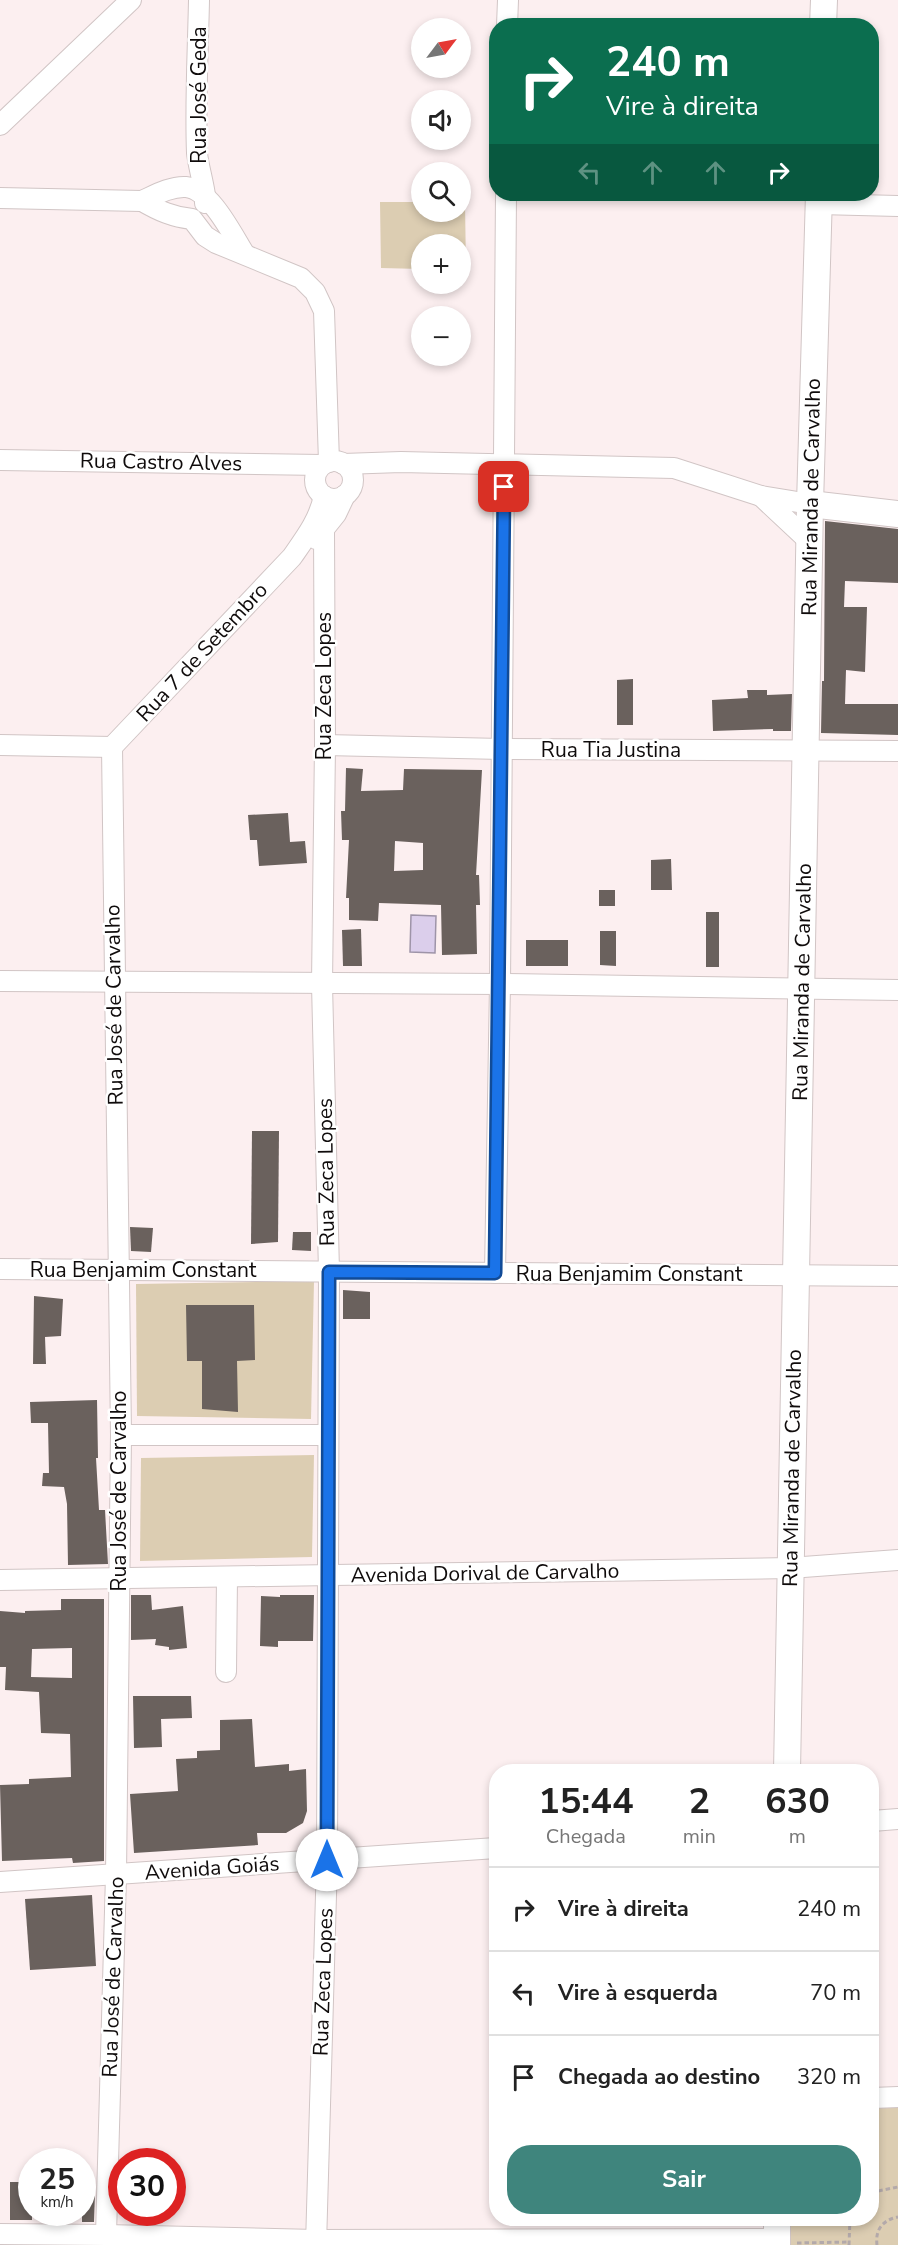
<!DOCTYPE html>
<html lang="pt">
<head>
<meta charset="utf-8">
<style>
  :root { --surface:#fff; --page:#f2f2f2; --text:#222; --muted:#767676; --line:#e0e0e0; --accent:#3f857d }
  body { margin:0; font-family:"Nunito Sans",sans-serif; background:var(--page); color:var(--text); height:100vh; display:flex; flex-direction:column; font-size:22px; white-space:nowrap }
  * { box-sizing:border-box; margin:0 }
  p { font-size:20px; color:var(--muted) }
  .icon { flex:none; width:33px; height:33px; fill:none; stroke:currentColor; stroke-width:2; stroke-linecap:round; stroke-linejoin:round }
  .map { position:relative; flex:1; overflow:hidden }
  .side { position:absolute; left:489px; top:1764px; width:390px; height:462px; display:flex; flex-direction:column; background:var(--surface); border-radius:24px; box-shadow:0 3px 9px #0003 }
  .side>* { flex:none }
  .top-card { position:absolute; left:489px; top:18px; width:390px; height:183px; border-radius:24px; box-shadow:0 3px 9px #0003; background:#0b6e4f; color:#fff; overflow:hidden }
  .needle { width:39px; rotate:58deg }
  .controls { position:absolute; left:411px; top:18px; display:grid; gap:12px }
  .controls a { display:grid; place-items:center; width:60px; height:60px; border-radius:50%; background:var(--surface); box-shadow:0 3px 9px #0003; font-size:30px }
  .speed { position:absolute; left:18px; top:2148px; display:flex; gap:12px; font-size:30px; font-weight:700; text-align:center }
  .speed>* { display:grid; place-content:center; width:78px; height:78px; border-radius:50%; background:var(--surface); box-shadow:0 3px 9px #0003; line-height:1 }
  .speed small { font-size:15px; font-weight:400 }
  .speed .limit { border:9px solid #d22; background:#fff; color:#111 }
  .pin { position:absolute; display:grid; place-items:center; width:51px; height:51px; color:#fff; margin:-26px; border-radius:12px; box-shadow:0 3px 9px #0006 }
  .me { position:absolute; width:66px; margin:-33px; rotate:0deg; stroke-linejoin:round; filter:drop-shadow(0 0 4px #0008) }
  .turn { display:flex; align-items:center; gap:21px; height:126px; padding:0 18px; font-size:27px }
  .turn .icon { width:78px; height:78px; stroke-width:2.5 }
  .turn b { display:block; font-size:42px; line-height:51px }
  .lanes { display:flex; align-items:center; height:57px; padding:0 18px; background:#0003; justify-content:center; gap:30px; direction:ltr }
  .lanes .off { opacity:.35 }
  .eta { display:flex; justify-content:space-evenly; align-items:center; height:102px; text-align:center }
  .eta b { font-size:36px; font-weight:700; line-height:42px }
  .cta { display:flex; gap:12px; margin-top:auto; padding:12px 18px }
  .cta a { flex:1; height:69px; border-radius:24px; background:var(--accent); color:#fff; font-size:24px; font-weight:700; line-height:69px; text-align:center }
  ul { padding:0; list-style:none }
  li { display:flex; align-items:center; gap:18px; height:84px; padding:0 18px; border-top:2px solid var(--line) }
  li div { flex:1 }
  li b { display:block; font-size:22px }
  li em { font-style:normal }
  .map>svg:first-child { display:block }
  .green { fill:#dccdb2 }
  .water { fill:#dbceeb; stroke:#9e94a8; stroke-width:1.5 }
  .building { fill:#6a615d; fill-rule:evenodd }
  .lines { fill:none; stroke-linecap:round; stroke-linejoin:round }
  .minor-casing { stroke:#d1c5c5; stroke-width:22 }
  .major-casing { stroke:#d1c5c5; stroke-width:28 }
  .path { stroke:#b3a9aa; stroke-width:3; stroke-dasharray:4.5 3; stroke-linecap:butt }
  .minor { stroke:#fff; stroke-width:20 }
  .major { stroke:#fff; stroke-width:26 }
  .route-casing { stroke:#114b97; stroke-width:15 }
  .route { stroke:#1a73e8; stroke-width:10 }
  .labels { text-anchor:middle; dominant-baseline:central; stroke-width:5; stroke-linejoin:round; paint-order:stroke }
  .street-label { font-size:21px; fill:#0f0b0b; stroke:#fff }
</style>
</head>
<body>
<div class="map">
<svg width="898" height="2245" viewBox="0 0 898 2245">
  <rect width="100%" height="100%" fill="#fceff0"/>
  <g class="green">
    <polygon points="380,202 421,202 422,212 460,212 461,202 465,202 466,269 461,269 460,244 422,244 421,269 381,268"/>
    <polygon points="314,1281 311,1419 137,1416 136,1284"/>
    <polygon points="314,1455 312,1557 140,1561 141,1458"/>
    <polygon points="898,2107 898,2245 786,2245 786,2219 872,2218 872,2108"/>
  </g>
  <polygon class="water" points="411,915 436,916 435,953 410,952"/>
  <g class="building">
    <polygon points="825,521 898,529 898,583 845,581 844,607 867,607 865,672 846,670 845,704 898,704 898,735 821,733 822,681 824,681"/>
    <polygon points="633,679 633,725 617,725 617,680"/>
    <polygon points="747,690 767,690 767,695 792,694 791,731 773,731 773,729 713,731 712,700 748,698"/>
    <path d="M346 768 363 769 361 791 403 790 404 769 482 770 476 875H479L480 905H476L477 954 442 955 441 905 379 903 378 921 349 920V898H346L349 840H342L341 811H345ZM395 841 423 843V870L394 871Z"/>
    <polygon points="288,813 290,842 305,841 307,863 259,866 257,840 250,840 248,815"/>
    <polygon points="671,859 672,890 651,890 651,860"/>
    <rect x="599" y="890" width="16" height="16"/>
    <rect x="706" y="912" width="13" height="55"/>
    <polygon points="361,929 362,966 343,966 342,930"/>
    <polygon points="600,931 616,931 616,966 600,965"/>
    <rect x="526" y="940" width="42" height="26"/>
    <polygon points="252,1131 279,1131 278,1242 251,1244"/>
    <polygon points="130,1227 153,1228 151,1252 131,1251"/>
    <polygon points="293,1232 311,1232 311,1251 292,1250"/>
    <polygon points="343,1290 370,1292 370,1319 343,1319"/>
    <polygon points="34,1296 63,1299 61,1336 45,1337 46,1364 33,1364"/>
    <polygon points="186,1305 254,1305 255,1360 237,1361 238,1412 202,1409 202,1361 187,1361"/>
    <polygon points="97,1400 98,1458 96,1458 99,1510 105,1510 108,1564 68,1565 67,1504 64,1487 42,1486 43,1473 49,1473 48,1423 31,1423 30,1402"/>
    <polygon points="131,1595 151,1595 152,1610 183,1606 187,1648 169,1650 169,1647 155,1645 156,1639 131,1640"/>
    <polygon points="280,1595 314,1595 313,1641 278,1641 278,1647 260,1646 261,1596 280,1597"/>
    <path d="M61 1599H104V1861L73 1863 72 1858 2 1861 0 1785 29 1784V1779L71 1777 70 1734 41 1733 39 1692 5 1690 6 1667H0V1611L25 1613V1611L61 1610ZM72 1648V1678L31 1677 32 1649Z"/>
    <polygon points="133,1696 191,1696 192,1718 161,1719 162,1747 134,1748"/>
    <polygon points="252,1719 255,1767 289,1764 289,1771 306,1769 307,1811 303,1823 286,1833 257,1833 258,1845 134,1853 130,1794 178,1791 176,1759 197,1758 197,1751 220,1750 220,1720"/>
    <polygon points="92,1895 96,1966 30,1970 25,1899"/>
    <rect x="10" y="2182" width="22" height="38"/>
    <polygon points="82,2191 95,2192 94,2222 82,2222"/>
  </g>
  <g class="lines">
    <defs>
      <g id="minor">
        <path d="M199 0C198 51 195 103 197 153 198 166 207 195 205 203"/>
        <polyline points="507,26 508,0"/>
        <polyline points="0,125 131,0"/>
        <path d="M0 198 142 201C155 195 171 186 186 187 210 189 232 234 244 253"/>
        <path d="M142 201C159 211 173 217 192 219L205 236 216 243 301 278 315 292 324 311 329 462"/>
        <polyline points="819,204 898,206"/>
        <polyline points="0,460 322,465"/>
        <circle cx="334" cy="480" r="19"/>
        <polyline points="343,464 401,462 674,468 761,496 810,504"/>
        <polyline points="761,496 809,541"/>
        <polyline points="316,539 336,514 345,495"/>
        <polyline points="0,745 112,747"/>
        <polyline points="325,745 502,749 898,751"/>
        <path d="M112 747 292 557C306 537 319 520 324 496"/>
        <polyline points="0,981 500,984 898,990"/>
        <polyline points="0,1269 898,1276"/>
        <polyline points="495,1273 500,984 506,194"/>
        <polyline points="121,1435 327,1435"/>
        <polyline points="0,1580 790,1568 898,1560"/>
        <polyline points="226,1672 227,1577"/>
        <polyline points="872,1821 898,1819"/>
        <polyline points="0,1882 496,1848"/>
        <polyline points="872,2098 898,2097"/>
        <polyline points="0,2234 106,2235 316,2240 777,2239"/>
        <polyline points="106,2235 116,1875 121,1435 112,747"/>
        <polyline points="316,2245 327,1860 329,1272 322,984 325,745 324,531"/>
      </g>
      <g id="major">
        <polyline points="823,26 824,0"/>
        <polyline points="810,504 898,514"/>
        <polyline points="787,1772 810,504 819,194"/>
        <polyline points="777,2245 777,2218"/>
      </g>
    </defs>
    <use href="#minor" class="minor-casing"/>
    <use href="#major" class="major-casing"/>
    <g class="path">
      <polyline points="872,2195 878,2191 898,2187"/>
      <polyline points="797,2243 849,2242"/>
      <polyline points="849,2245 850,2218"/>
      <path d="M877 2245C875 2229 883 2220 898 2217"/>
    </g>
    <use href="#minor" class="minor"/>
    <use href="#major" class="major"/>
  </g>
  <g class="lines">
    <defs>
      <polyline id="route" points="327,1860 329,1272 495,1273 504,487"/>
    </defs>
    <use href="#route" class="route-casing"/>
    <use href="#route" class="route"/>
  </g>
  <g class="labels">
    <g class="street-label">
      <text transform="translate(199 95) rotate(-90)">Rua José Geda</text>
      <text transform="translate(161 462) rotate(1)">Rua Castro Alves</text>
      <text transform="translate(811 497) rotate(-89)">Rua Miranda de Carvalho</text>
      <text transform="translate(202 652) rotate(-47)">Rua 7 de Setembro</text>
      <text transform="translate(324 686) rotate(-90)">Rua Zeca Lopes</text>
      <text x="611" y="750">Rua Tia Justina</text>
      <text transform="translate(802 982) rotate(-89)">Rua Miranda de Carvalho</text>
      <text transform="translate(114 1005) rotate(-91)">Rua José de Carvalho</text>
      <text transform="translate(326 1172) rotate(-91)">Rua Zeca Lopes</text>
      <text x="143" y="1270">Rua Benjamim Constant</text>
      <text x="629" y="1274">Rua Benjamim Constant</text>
      <text transform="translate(792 1468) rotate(-89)">Rua Miranda de Carvalho</text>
      <text transform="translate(119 1491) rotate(-90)">Rua José de Carvalho</text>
      <text transform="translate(485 1573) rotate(-1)">Avenida Dorival de Carvalho</text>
      <text transform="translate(212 1868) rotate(-4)">Avenida Goiás</text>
      <text transform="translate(113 1977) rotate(-88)">Rua José de Carvalho</text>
      <text transform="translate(323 1982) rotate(-88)">Rua Zeca Lopes</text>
    </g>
  </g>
</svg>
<div class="controls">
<a><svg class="needle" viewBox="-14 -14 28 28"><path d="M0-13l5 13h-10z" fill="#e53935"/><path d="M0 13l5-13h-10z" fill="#767676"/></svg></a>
<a><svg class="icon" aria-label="sound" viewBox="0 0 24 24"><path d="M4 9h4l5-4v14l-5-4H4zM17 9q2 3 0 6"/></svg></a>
<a><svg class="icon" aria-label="search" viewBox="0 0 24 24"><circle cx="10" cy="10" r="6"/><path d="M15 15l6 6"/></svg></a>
<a>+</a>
<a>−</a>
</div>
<div class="speed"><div>25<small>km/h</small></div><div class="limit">30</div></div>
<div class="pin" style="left:504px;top:487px;background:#d93025"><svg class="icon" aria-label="arrive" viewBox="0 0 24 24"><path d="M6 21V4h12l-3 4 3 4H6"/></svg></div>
<svg class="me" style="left:327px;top:1860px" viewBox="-20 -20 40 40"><circle r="19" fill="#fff"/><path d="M0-13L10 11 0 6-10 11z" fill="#1a73e8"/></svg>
<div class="top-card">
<div class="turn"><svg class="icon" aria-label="right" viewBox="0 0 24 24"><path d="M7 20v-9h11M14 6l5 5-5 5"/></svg><div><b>240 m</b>Vire à direita</div></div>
<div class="lanes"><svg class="icon off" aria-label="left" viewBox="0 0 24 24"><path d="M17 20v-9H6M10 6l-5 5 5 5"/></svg><svg class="icon off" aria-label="ahead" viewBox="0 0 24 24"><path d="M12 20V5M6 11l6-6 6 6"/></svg><svg class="icon off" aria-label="ahead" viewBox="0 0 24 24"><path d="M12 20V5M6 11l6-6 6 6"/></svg><svg class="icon" aria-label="right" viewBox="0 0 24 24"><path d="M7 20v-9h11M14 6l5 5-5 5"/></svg></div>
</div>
<section class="side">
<div class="eta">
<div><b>15:44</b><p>Chegada</p></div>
<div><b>2</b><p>min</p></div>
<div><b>630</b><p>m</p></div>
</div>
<ul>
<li><svg class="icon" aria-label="right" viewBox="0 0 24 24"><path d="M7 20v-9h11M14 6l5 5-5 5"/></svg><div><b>Vire à direita</b></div><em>240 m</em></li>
<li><svg class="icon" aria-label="left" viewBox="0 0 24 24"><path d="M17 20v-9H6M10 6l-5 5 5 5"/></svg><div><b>Vire à esquerda</b></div><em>70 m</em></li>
<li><svg class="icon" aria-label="arrive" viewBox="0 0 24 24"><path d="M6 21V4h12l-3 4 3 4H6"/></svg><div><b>Chegada ao destino</b></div><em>320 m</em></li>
</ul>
<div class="cta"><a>Sair</a></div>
</section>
</div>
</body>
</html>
